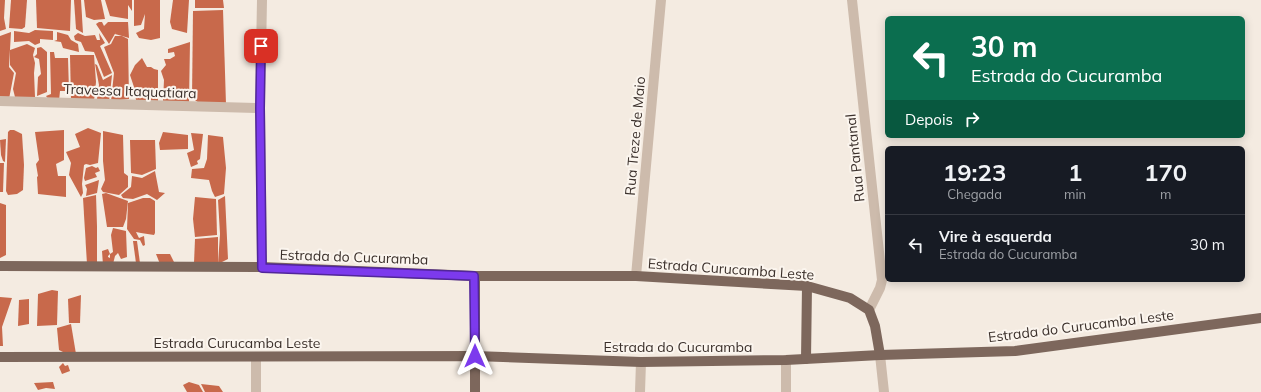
<!DOCTYPE html>
<html lang="pt">
<head>
<meta charset="utf-8">
<style>
  :root { --surface:#171b24; --page:#242831; --text:#f1f3f6; --muted:#9ea1a6; --line:#363941 }
  body { margin:0; font-family:Mulish,sans-serif; background:var(--page); color:var(--text); height:100vh; display:flex; flex-direction:column; font-size:15px; white-space:nowrap }
  * { box-sizing:border-box; margin:0 }
  p { font-size:13px; color:var(--muted) }
  .icon { flex:none; width:22px; height:22px; fill:none; stroke:currentColor; stroke-width:2; stroke-linecap:round; stroke-linejoin:round }
  .map { position:relative; flex:1; overflow:hidden }
  .details { position:absolute; left:885px; top:146px; width:360px; height:136px; display:flex; flex-direction:column; background:var(--surface); border-radius:6px; box-shadow:0 2px 10px #0003 }
  .details>* { flex:none }
  .guide { position:absolute; left:885px; top:16px; width:360px; height:122px; border-radius:6px; box-shadow:0 2px 10px #0003; background:#0b6e4f; color:#fff; overflow:hidden }
  .pin { position:absolute; display:grid; place-items:center; width:34px; height:34px; color:#fff; margin:-17px; border-radius:8px; box-shadow:0 2px 6px #0006 }
  .me { position:absolute; width:44px; margin:-22px; rotate:0deg; stroke-linejoin:round; filter:drop-shadow(0 0 3px #0008) }
  .turn { display:flex; align-items:center; gap:14px; height:84px; padding:0 20px; font-size:18px }
  .turn .icon { width:52px; height:52px; stroke-width:2.5 }
  .turn b { display:block; font-size:28px; line-height:34px }
  .then { display:flex; align-items:center; height:38px; padding:0 20px; background:#0003; gap:8px; font-size:15px }
  .eta { display:flex; justify-content:space-evenly; align-items:center; height:68px; text-align:center }
  .eta b { font-size:24px; font-weight:700; line-height:28px }
  ul { padding:0; list-style:none }
  li { display:flex; align-items:center; gap:12px; height:60px; padding:0 20px; border-top:1px solid var(--line) }
  li div { flex:1 }
  li b { display:block; font-size:15px }
  li em { font-style:normal }
  .map>svg:first-child { display:block }
  .building { fill:#c8694b }
  .lines { fill:none; stroke-linecap:round; stroke-linejoin:round }
  .minor { stroke:#cdbbac; stroke-width:10 }
  .major { stroke:#7d675c; stroke-width:10 }
  .route-casing { stroke:#51269a; stroke-width:10 }
  .route { stroke:#7c3aed; stroke-width:7 }
  .labels { text-anchor:middle; dominant-baseline:central; stroke-width:4; stroke-linejoin:round; paint-order:stroke }
  .street-label { font-size:14px; fill:#3b302b; stroke:#fbf5ee }
</style>
</head>
<body>
<div class="map">
<svg width="1261" height="392" viewBox="0 0 1261 392">
  <rect width="100%" height="100%" fill="#f4ebe1"/>
  <g class="building">
    <polygon points="0,0 5,0 4,18 6,29 0,31"/>
    <polygon points="11,0 27,0 25,27 22,29 9,28"/>
    <polygon points="36,0 71,0 70,31 37,28"/>
    <polygon points="74,0 81,0 83,33 76,29"/>
    <polygon points="84,0 101,0 105,19 94,20 86,17"/>
    <polygon points="105,0 132,0 132,11 128,5 128,19 110,16"/>
    <polygon points="134,0 160,0 160,38 151,40 139,38 136,33 144,29 145,14 141,25 134,26"/>
    <polygon points="173,0 189,0 187,33 172,29 170,22"/>
    <polygon points="195,0 223,0 224,8 195,8"/>
    <polygon points="223,10 226,104 199,103 192,98 193,11"/>
    <polygon points="99,22 102,22 104,26 108,22 128,22 129,38 115,34 116,32 109,44 96,24"/>
    <polygon points="35,30 53,31 53,40 40,39 40,43 35,45 29,41 14,42 14,31 29,33"/>
    <polygon points="11,32 9,67 14,73 9,99 0,97 0,36"/>
    <polygon points="57,32 68,35 71,40 78,44 79,52 63,48 61,42 54,41 57,40"/>
    <polygon points="78,33 85,36 95,35 97,40 100,40 99,33 105,43 100,46 112,73 104,77 94,52 85,51 81,42 75,40 74,36"/>
    <polygon points="115,36 122,36 128,39 129,99 111,101 114,73 104,47 111,44"/>
    <polygon points="190,42 189,103 163,101 164,80 161,71 166,65 164,59 170,59 175,56 174,52 168,53 168,49"/>
    <polygon points="27,44 35,48 33,55 35,63 34,73 35,97 15,97 13,89 16,73 10,65 10,50"/>
    <polygon points="41,47 47,52 47,92 37,96 38,77 41,74 39,59 34,57 37,54 37,48"/>
    <polygon points="50,52 54,52 55,58 68,58 69,91 60,91 59,101 49,100 46,96 51,94"/>
    <polygon points="70,55 94,55 96,82 94,101 71,100"/>
    <polygon points="142,58 147,67 151,67 154,69 158,70 158,101 136,100 134,87 130,75 135,65"/>
    <polygon points="95,64 97,65 103,80 112,75 109,102 97,99 99,85"/>
    <polygon points="88,128 101,133 98,163 90,165 86,164 84,165 82,184 83,193 81,197 69,175 71,163 66,152 80,147 75,134"/>
    <polygon points="10,130 14,130 22,134 24,165 23,190 17,194 8,195 6,191 8,132"/>
    <polygon points="64,130 64,160 56,164 58,176 66,176 66,197 38,194 37,177 38,176 36,164 39,160 35,132"/>
    <polygon points="103,131 123,135 124,173 128,176 128,187 119,195 103,192 101,189 105,180 103,161"/>
    <polygon points="163,132 188,135 188,149 160,150 159,143"/>
    <polygon points="191,133 203,134 200,159 197,161 198,164 191,167 187,153 194,150"/>
    <polygon points="208,135 223,137 226,168 224,194 215,197 212,191 209,180 191,178 192,169 204,168 207,159"/>
    <polygon points="6,139 5,162 3,161 1,155 0,140"/>
    <polygon points="130,140 155,140 156,169 142,175 131,173"/>
    <polygon points="0,163 4,163 3,192 0,192"/>
    <polygon points="92,166 96,168 98,167 100,171 95,173 97,177 85,181 84,178 86,168"/>
    <polygon points="155,171 159,192 165,193 157,200 147,194 133,199 123,198 121,195 131,187 132,176 142,178"/>
    <polygon points="99,180 97,193 86,196 87,189 85,185"/>
    <polygon points="106,193 128,201 126,219 123,227 107,227 102,194"/>
    <polygon points="96,195 97,227 97,264 87,264 83,198"/>
    <polygon points="225,196 228,259 218,264 220,234 218,200"/>
    <polygon points="195,197 216,199 217,235 195,237 193,219"/>
    <polygon points="143,198 150,198 155,201 155,233 154,235 141,233 136,232 139,238 144,236 145,245 143,246 140,240 134,239 127,229 128,203"/>
    <polygon points="0,203 6,205 6,255 0,258"/>
    <polygon points="113,228 126,231 127,257 121,259 118,253 115,256 113,264 103,265 102,251 108,249 110,254 108,256 108,257 110,258 110,254 113,252 111,235"/>
    <polygon points="218,237 218,263 194,263 195,239"/>
    <polygon points="133,241 137,241 140,263 136,263"/>
    <polygon points="156,254 170,254 175,264 160,264"/>
    <polygon points="52,290 58,291 57,325 37,326 38,294"/>
    <polygon points="81,295 80,323 69,323 68,299"/>
    <polygon points="0,297 12,298 2,327 3,346 0,346"/>
    <polygon points="29,299 29,324 18,326 19,300"/>
    <polygon points="71,324 76,354 67,354 59,350 57,328"/>
    <polygon points="63,363 65,366 68,365 70,371 62,374 59,367"/>
    <polygon points="53,382 55,389 46,388 38,390 34,383"/>
    <polygon points="189,382 199,385 203,392 187,392 183,385"/>
    <polygon points="201,384 219,386 223,392 205,392"/>
  </g>
  <g class="lines">
    <g class="minor">
      <polyline points="852,0 882,280 880,288 869,310"/>
      <polyline points="0,101 260,108"/>
      <polyline points="262,267 260,108 262,0"/>
      <polyline points="636,276 661,0"/>
      <polyline points="880,355 884,392"/>
      <polyline points="256,392 256,357"/>
      <polyline points="640,392 641,362"/>
      <polyline points="786,392 786,360"/>
    </g>
    <g class="major">
      <polyline points="0,266 262,267 475,276 636,276 807,286 850,298 869,310 875,326 880,355"/>
      <polyline points="475,276 475,392"/>
      <polyline points="0,357 475,356 641,362 786,360 880,355 1015,351 1261,318"/>
      <polyline points="806,359 807,286"/>
    </g>
  </g>
  <g class="lines">
    <defs>
      <polyline id="route" points="261,46 260,108 262,268 474,276 475,356"/>
    </defs>
    <use href="#route" class="route-casing"/>
    <use href="#route" class="route"/>
  </g>
  <g class="labels">
    <g class="street-label">
      <text transform="translate(130 91) rotate(2)">Travessa Itaquatiara</text>
      <text transform="translate(635 136) rotate(-85)">Rua Treze de Maio</text>
      <text transform="translate(855 158) rotate(-96)">Rua Pantanal</text>
      <text transform="translate(354 257) rotate(2)">Estrada do Cucuramba</text>
      <text transform="translate(731 269) rotate(4)">Estrada Curucamba Leste</text>
      <text transform="translate(1081 326) rotate(-7)">Estrada do Curucamba Leste</text>
      <text x="237" y="343">Estrada Curucamba Leste</text>
      <text x="678" y="347">Estrada do Cucuramba</text>
    </g>
  </g>
</svg>
<div class="pin" style="left:261px;top:46px;background:#d93025"><svg class="icon" aria-label="arrive" viewBox="0 0 24 24"><path d="M6 21V4h12l-3 4 3 4H6"/></svg></div>
<svg class="me" style="left:475px;top:356px" viewBox="-20 -20 40 40"><path d="M0-17L14 15 0 8-14 15z" fill="#7c3aed" stroke="#fff" stroke-width="4"/></svg>
<div class="guide">
<div class="turn"><svg class="icon" aria-label="left" viewBox="0 0 24 24"><path d="M17 20v-9H6M10 6l-5 5 5 5"/></svg><div><b>30 m</b>Estrada do Cucuramba</div></div>
<div class="then">Depois<svg class="icon" aria-label="right" viewBox="0 0 24 24"><path d="M7 20v-9h11M14 6l5 5-5 5"/></svg></div>
</div>
<section class="details">
<div class="eta">
<div><b>19:23</b><p>Chegada</p></div>
<div><b>1</b><p>min</p></div>
<div><b>170</b><p>m</p></div>
</div>
<ul>
<li><svg class="icon" aria-label="left" viewBox="0 0 24 24"><path d="M17 20v-9H6M10 6l-5 5 5 5"/></svg><div><b>Vire à esquerda</b><p>Estrada do Cucuramba</p></div><em>30 m</em></li>
</ul>
</section>
</div>
</body>
</html>
